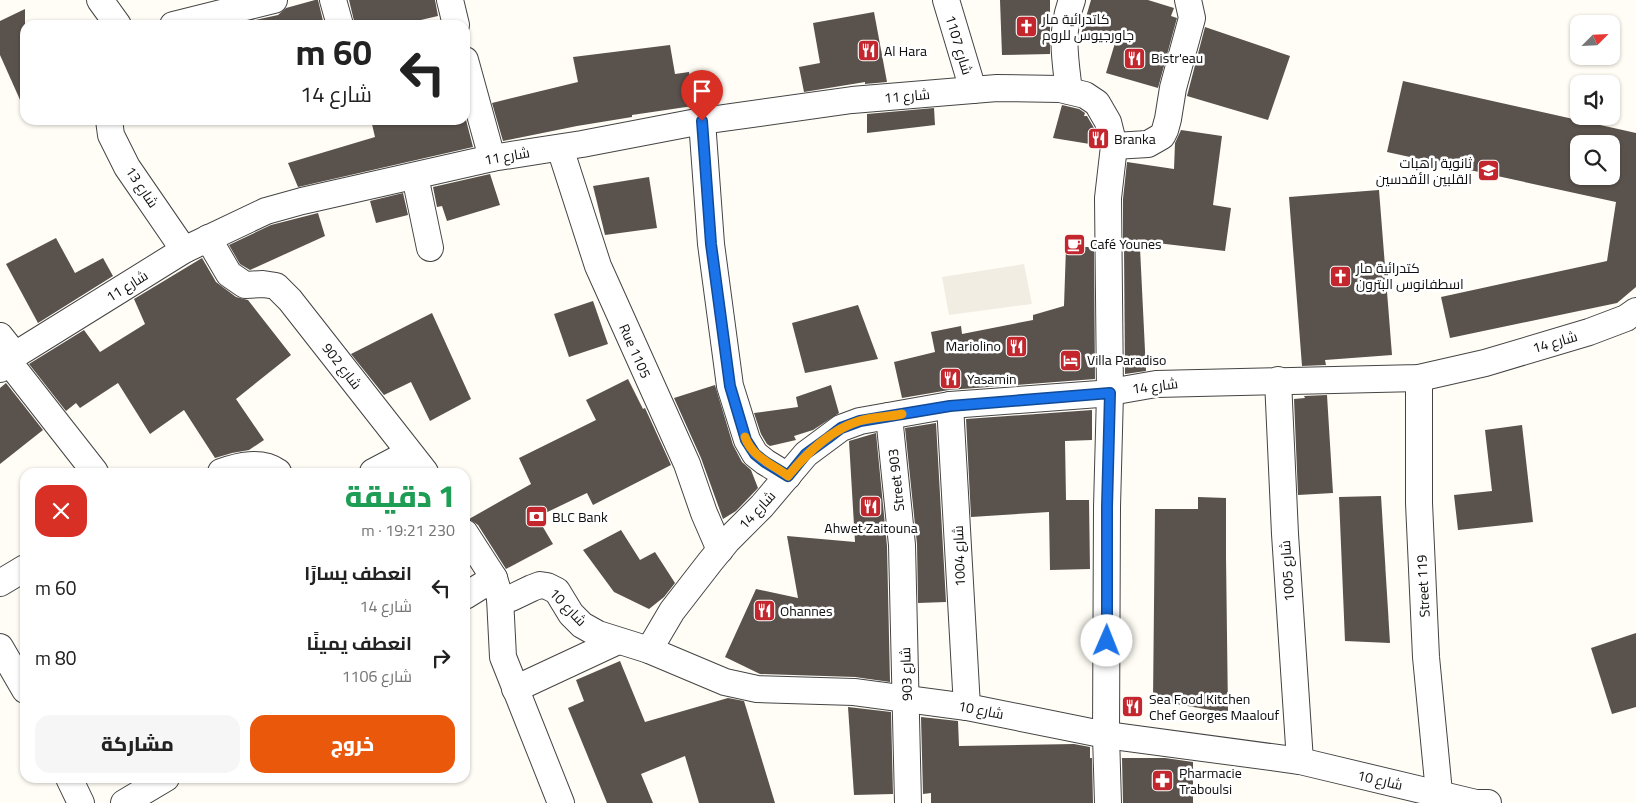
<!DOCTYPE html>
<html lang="ar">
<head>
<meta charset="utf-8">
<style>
  :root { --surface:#fff; --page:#f6f6f6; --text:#222; --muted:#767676; --accent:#ea580c }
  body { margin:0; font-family:Georgia,Cairo,serif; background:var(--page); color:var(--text); direction:rtl; height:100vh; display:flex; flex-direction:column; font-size:19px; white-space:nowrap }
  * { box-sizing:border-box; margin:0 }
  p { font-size:16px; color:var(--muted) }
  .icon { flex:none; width:28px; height:28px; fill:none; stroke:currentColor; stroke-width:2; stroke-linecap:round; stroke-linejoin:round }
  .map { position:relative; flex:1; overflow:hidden; direction:ltr }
  .side { position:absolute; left:20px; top:468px; width:450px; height:315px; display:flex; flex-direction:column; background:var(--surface); border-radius:15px; box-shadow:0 1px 4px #0004; direction:rtl }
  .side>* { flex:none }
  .banner { position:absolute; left:20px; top:20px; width:450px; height:105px; border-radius:15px; box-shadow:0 1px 4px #0004; direction:rtl; background:#fff; color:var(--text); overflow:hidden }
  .needle { width:32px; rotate:66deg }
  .fabs { position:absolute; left:1570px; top:15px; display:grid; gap:10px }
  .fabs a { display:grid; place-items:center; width:50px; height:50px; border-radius:10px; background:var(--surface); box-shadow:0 1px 4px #0004; font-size:25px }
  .pin { position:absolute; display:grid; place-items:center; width:42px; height:42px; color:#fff; margin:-51px -21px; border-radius:50% 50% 50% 0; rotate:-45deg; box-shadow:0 0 5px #0007 }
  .pin .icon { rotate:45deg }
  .me { position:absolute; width:55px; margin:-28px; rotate:1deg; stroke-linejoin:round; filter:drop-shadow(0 0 4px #0008) }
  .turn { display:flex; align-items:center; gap:18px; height:105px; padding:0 15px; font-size:22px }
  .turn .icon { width:65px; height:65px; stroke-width:2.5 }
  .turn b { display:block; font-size:35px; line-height:42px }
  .round { display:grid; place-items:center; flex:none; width:52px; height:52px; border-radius:15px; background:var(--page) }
  .head { display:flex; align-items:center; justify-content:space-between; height:85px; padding:0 15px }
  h1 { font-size:30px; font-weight:800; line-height:38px; color:#1e9e55 }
  .button { display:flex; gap:10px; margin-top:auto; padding:10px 15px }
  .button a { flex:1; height:58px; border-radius:15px; background:var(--accent); color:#fff; font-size:20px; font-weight:800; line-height:58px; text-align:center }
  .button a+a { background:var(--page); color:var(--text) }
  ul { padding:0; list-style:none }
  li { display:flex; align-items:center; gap:15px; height:70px; padding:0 15px }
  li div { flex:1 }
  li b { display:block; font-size:19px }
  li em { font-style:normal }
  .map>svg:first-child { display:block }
  .plaza { fill:#f1ede2 }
  .building { fill:#5a524d; fill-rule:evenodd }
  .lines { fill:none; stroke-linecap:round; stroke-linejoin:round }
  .street-casing { stroke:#444; stroke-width:28 }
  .street { stroke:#fff; stroke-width:26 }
  .route-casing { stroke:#114b97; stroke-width:12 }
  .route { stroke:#1a73e8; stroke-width:9 }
  .slow { stroke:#f59e0b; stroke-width:9 }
  .labels { text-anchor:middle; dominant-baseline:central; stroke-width:5; stroke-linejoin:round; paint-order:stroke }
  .poi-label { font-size:14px; fill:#111; stroke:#fff; text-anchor:start }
  .street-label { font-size:14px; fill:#111; stroke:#fff }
</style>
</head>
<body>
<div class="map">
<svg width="1636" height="803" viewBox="0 0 1636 803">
  <rect width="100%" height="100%" fill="#fffdf5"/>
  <polygon class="plaza" points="1024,264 1032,304 949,315 942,277"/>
  <g class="building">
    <polygon points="315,0 318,0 324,25 251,25 251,21 278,15 286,8"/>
    <polygon points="349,0 435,0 438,16 399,25 355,25"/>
    <polygon points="1000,0 1050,0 1050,54 1002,55"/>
    <polygon points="1091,0 1148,0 1174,8 1171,16 1177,18 1158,88 1106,73 1115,43 1081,34"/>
    <polygon points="25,9 25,111 0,55 0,21"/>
    <polygon points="874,12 887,82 865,84 865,82 804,92 799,67 820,63 813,23"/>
    <polygon points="1205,27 1290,56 1268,120 1187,96"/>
    <polygon points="670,45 675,74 689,72 693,106 632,115 632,117 577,126 503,141 492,103 578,82 573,57"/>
    <path d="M1403 81 1636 133V287L1617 303 1450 338 1441 297 1607 261 1616 202 1387 152ZM1579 144H1611V176H1579Z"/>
    <polygon points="1062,105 1079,109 1085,113 1084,116 1087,116 1094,128 1097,138 1096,145 1053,138"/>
    <polygon points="934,108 935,125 867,133 867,114"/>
    <polygon points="465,116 473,147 298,187 288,163 375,137 371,120 465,120"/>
    <polygon points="1181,130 1222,136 1213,205 1231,208 1225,251 1123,239 1123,199 1127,162 1174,169 1175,143"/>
    <polygon points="490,174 500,205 447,221 442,206 437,207 433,187"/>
    <polygon points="649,177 657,228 605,235 593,186"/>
    <polygon points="1379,190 1392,355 1325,360 1326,365 1302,366 1289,197"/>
    <polygon points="403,193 408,215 376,223 370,201"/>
    <polygon points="318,213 325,236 250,270 240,264 229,245 271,225"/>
    <polygon points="56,238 75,273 103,258 113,276 38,323 6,264"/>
    <polygon points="1066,247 1094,247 1095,379 949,390 902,398 894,362 935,352 931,332 961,326 962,334 1033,320 1033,315 1064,306"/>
    <polygon points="1124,248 1140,248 1146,371 1125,374"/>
    <polygon points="202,258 216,282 236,297 248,300 291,355 236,399 264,440 249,450 232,453 215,458 184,410 150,434 118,383 80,408 76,403 66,411 29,364 84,330 100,352 145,324 134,299"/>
    <polygon points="593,301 608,344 569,357 554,314"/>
    <polygon points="858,305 878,359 805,373 792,323"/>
    <polygon points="432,313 471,399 430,421 411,382 384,395 351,354"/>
    <polygon points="628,379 643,409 645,408 671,465 593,505 587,493 537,517 553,544 506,569 478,525 469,519 531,484 519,458 596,420 586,400"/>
    <polygon points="6,383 43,430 0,464 0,388"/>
    <polygon points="715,385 733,445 742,462 751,470 758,488 736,511 723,519 701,458 674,398"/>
    <polygon points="831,385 839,413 813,430 794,436 796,440 770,446 767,444 761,434 754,413 798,407 796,397"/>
    <polygon points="1327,395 1333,493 1298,495 1294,399 1305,398 1304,396"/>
    <polygon points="1092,410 1092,440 1065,441 1066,500 1089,500 1090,569 1050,570 1049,512 971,517 966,419"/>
    <polygon points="936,423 946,602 918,603 917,544 905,428"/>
    <polygon points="1522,425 1533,522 1458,530 1454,495 1492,491 1485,430"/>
    <polygon points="876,433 887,546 890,682 855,677 760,674 725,657 756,589 798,598 787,536 855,542 849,441"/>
    <polygon points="1381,496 1390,643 1345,641 1339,497"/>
    <polygon points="1198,497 1226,498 1226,557 1228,713 1153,700 1155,509 1198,509"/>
    <polygon points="621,530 640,560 655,552 675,583 664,597 649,609 614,592 583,550"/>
    <polygon points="1636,633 1636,707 1612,714 1591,648"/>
    <polygon points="620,661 645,722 728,698 744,701 775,803 699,803 685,756 641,774 653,803 607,803 568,708 584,701 576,680"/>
    <polygon points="848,707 891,712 893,794 854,795"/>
    <polygon points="921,717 958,721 959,746 1074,744 1090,747 1090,758 1092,758 1093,803 931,803 931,793 923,794"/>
    <polygon points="1122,758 1165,758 1193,762 1193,803 1123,803"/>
  </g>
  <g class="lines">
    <defs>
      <g id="street">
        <polyline points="100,0 118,25"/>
        <polyline points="333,0 340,25"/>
        <polyline points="450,0 456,25"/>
        <polyline points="946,0 973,90"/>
        <polyline points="173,25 274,0"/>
        <polyline points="465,60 492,158"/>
        <path d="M1069 91C1065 58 1060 32 1072 0"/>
        <polyline points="109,120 111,135 127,167 184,250"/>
        <polyline points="702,121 711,244 730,386 747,440 755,454 765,462 788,476"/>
        <polyline points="1114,146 1148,144 1162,136 1165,130 1168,119 1173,88 1192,18 1188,0"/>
        <polyline points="560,148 598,266 687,464 704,513 720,550"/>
        <polyline points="415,176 430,248"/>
        <polyline points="208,238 229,274 245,285 263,284 276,286 290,300 425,472"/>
        <polyline points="0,336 15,355"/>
        <polyline points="8,361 95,472"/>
        <polyline points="0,369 15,355 184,250 266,211 302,201 492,158 582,144 702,121 852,100 997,88 1060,89 1085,95 1097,103 1108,122 1114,146 1108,198 1110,393 1107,507 1106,735 1108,803"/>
        <polyline points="1419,378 1419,503 1426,657 1440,803"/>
        <polyline points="1278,380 1285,534 1300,761"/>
        <polyline points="950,405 967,707"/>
        <polyline points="889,416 902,545 908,803"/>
        <path d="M221 472C238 466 261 460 278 472"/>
        <polyline points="373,472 409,453"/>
        <polyline points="465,533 494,578 500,598 503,657 561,803"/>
        <polyline points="0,583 25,568"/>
        <polyline points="465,596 494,578"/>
        <polyline points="500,598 511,598 532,588 540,585 547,586 557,591 571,614 582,625 598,634 649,650 725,682 757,689 854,692 967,707 1106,735 1300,761 1476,803 1488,803"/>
        <polyline points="0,647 25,690"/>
        <polyline points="649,650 672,611 710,562 728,540 762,506 806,454 841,428 860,421 950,405 1099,394 1156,384 1419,378 1485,363 1589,332 1626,318 1636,311"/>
        <polyline points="515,689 618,641"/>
        <polyline points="69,778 81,803"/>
        <polyline points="124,803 166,778"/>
      </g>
    </defs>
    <use href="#street" class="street-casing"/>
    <use href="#street" class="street"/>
  </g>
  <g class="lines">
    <defs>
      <polyline id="route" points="702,121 711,244 730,386 746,440 755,454 765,462 788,476 806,454 828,438 841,428 860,421 950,406 1110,393 1107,507 1107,641"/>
    </defs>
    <use href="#route" class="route-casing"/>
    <use href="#route" class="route"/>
    <path class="slow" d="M745 437C752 457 772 464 788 476 807 453 830 430 859 421 873 417 888 417 902 414"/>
  </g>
  <defs>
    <symbol id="church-square" viewBox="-11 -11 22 22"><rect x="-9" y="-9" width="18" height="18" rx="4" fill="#c4262e" stroke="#fff"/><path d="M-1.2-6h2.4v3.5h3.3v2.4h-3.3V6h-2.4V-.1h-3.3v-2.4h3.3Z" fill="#fff"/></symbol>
    <symbol id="restaurant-square" viewBox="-11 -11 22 22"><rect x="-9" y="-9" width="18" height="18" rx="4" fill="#c4262e" stroke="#fff"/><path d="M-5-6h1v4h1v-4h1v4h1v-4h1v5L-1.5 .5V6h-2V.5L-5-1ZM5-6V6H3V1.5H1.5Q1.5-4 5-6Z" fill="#fff"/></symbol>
    <symbol id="school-square" viewBox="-11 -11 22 22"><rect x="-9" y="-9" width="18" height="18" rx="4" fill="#c4262e" stroke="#fff"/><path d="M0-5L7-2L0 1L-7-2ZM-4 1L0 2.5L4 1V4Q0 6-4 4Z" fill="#fff"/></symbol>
    <symbol id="cafe-square" viewBox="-11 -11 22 22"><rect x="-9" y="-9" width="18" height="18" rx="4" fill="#c4262e" stroke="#fff"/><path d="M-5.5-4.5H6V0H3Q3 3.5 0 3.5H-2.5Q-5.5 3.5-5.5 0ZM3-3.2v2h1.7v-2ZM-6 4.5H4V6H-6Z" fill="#fff"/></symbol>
    <symbol id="hotel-square" viewBox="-11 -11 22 22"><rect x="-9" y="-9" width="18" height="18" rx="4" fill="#c4262e" stroke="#fff"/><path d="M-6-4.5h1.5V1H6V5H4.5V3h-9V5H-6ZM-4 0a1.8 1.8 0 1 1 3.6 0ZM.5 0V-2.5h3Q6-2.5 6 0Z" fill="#fff"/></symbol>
    <symbol id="bank-square" viewBox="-11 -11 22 22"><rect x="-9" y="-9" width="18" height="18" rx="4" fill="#c4262e" stroke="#fff"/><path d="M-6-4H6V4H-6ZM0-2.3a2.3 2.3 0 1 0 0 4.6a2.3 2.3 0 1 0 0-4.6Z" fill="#fff"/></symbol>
    <symbol id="pharmacy-square" viewBox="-11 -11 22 22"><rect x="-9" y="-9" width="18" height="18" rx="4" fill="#c4262e" stroke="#fff"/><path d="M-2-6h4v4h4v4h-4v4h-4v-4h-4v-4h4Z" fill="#fff"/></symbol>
  </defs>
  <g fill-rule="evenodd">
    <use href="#church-square" x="1014" y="14" width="25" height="25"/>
    <use href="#restaurant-square" x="856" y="38" width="25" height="25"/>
    <use href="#restaurant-square" x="1122" y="46" width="25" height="25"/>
    <use href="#restaurant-square" x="1086" y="126" width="25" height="25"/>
    <use href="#school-square" x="1476" y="158" width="25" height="25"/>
    <use href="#cafe-square" x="1062" y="232" width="25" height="25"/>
    <use href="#church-square" x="1328" y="264" width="25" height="25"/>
    <use href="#restaurant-square" x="1004" y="334" width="25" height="25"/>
    <use href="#hotel-square" x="1058" y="348" width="25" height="25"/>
    <use href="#restaurant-square" x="938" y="366" width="25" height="25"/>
    <use href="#restaurant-square" x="858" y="494" width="25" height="25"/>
    <use href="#bank-square" x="524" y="504" width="25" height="25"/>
    <use href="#restaurant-square" x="752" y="598" width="25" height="25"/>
    <use href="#restaurant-square" x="1120" y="694" width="25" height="25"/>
    <use href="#pharmacy-square" x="1150" y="768" width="25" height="25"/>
  </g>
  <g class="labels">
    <g class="poi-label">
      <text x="1042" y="19">كاتدرائية مار<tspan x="1042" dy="16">جاورجيوس للروم</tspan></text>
      <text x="884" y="51">Al Hara</text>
      <text x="1151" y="58">Bistr'eau</text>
      <text x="1114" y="139">Branka</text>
      <text x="1472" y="163" text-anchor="end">ثانوية راهبات<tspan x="1472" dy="16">القلبين الأقدسين</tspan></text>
      <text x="1090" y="244">Café Younes</text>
      <text x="1356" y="268">كتدرائية مار<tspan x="1356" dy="16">اسطفانوس البترون</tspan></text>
      <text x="1001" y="346" text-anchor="end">Mariolino</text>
      <text x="1087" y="360">Villa Paradiso</text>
      <text x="967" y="379">Yasamin</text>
      <text x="552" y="517">BLC Bank</text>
      <text x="871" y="528" text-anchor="middle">Ahwet Zaitouna</text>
      <text x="780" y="611">Ohannes</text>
      <text x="1149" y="699">Sea Food Kitchen<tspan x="1149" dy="16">Chef Georges Maalouf</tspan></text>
      <text x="1179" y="773">Pharmacie<tspan x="1179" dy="16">Traboulsi</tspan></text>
    </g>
    <g class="street-label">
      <text transform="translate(959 45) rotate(73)">شارع 1107</text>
      <text transform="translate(907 96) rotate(-5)">شارع 11</text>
      <text transform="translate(507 156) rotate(-10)">شارع 11</text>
      <text transform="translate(142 187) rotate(56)">شارع 13</text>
      <text transform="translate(127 286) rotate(-32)">شارع 11</text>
      <text transform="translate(1555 342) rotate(-16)">شارع 14</text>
      <text transform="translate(635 351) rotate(66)">Rue 1105</text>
      <text transform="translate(342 366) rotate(52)">شارع 902</text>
      <text transform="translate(1155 386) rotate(-7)">شارع 14</text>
      <text transform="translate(896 480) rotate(-96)">Street 903</text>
      <text transform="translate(757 510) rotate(-47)">شارع 14</text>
      <text transform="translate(959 556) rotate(-92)">شارع 1004</text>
      <text transform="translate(1287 571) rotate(-94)">شارع 1005</text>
      <text transform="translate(1423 586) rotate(-93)">Street 119</text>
      <text transform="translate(568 607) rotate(46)">شارع 10</text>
      <text transform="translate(906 674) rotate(-92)">شارع 903</text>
      <text transform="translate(981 710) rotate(11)">شارع 10</text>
      <text transform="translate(1380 780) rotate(13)">شارع 10</text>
    </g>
  </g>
</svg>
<div class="fabs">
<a><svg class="needle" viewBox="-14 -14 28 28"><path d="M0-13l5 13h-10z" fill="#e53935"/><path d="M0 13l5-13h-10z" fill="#767676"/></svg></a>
<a><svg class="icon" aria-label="sound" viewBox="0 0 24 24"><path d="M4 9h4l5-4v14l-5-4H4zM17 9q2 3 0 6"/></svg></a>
<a><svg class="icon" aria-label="search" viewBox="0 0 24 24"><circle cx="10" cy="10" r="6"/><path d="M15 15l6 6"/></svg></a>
</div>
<div class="pin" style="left:702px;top:121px;background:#d93025"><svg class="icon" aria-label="arrive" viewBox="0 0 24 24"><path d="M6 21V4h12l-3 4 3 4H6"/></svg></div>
<svg class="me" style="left:1107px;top:641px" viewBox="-20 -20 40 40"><circle r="19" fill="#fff"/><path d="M0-13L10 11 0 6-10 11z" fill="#1a73e8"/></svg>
<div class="banner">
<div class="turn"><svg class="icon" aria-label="left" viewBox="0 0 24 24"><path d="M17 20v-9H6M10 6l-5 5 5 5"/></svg><div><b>60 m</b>شارع 14</div></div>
</div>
<section class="side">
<div class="head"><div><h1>1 دقيقة</h1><p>230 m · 19:21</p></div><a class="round" style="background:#d93025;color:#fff"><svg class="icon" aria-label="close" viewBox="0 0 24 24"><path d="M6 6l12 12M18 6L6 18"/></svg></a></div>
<ul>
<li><svg class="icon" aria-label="left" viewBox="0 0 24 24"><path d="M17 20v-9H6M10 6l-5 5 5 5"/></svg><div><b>انعطف يسارًا</b><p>شارع 14</p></div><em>60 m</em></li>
<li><svg class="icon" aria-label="right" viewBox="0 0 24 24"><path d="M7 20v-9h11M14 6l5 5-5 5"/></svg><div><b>انعطف يمينًا</b><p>شارع 1106</p></div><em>80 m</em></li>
</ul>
<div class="button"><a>خروج</a><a>مشاركة</a></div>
</section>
</div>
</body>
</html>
